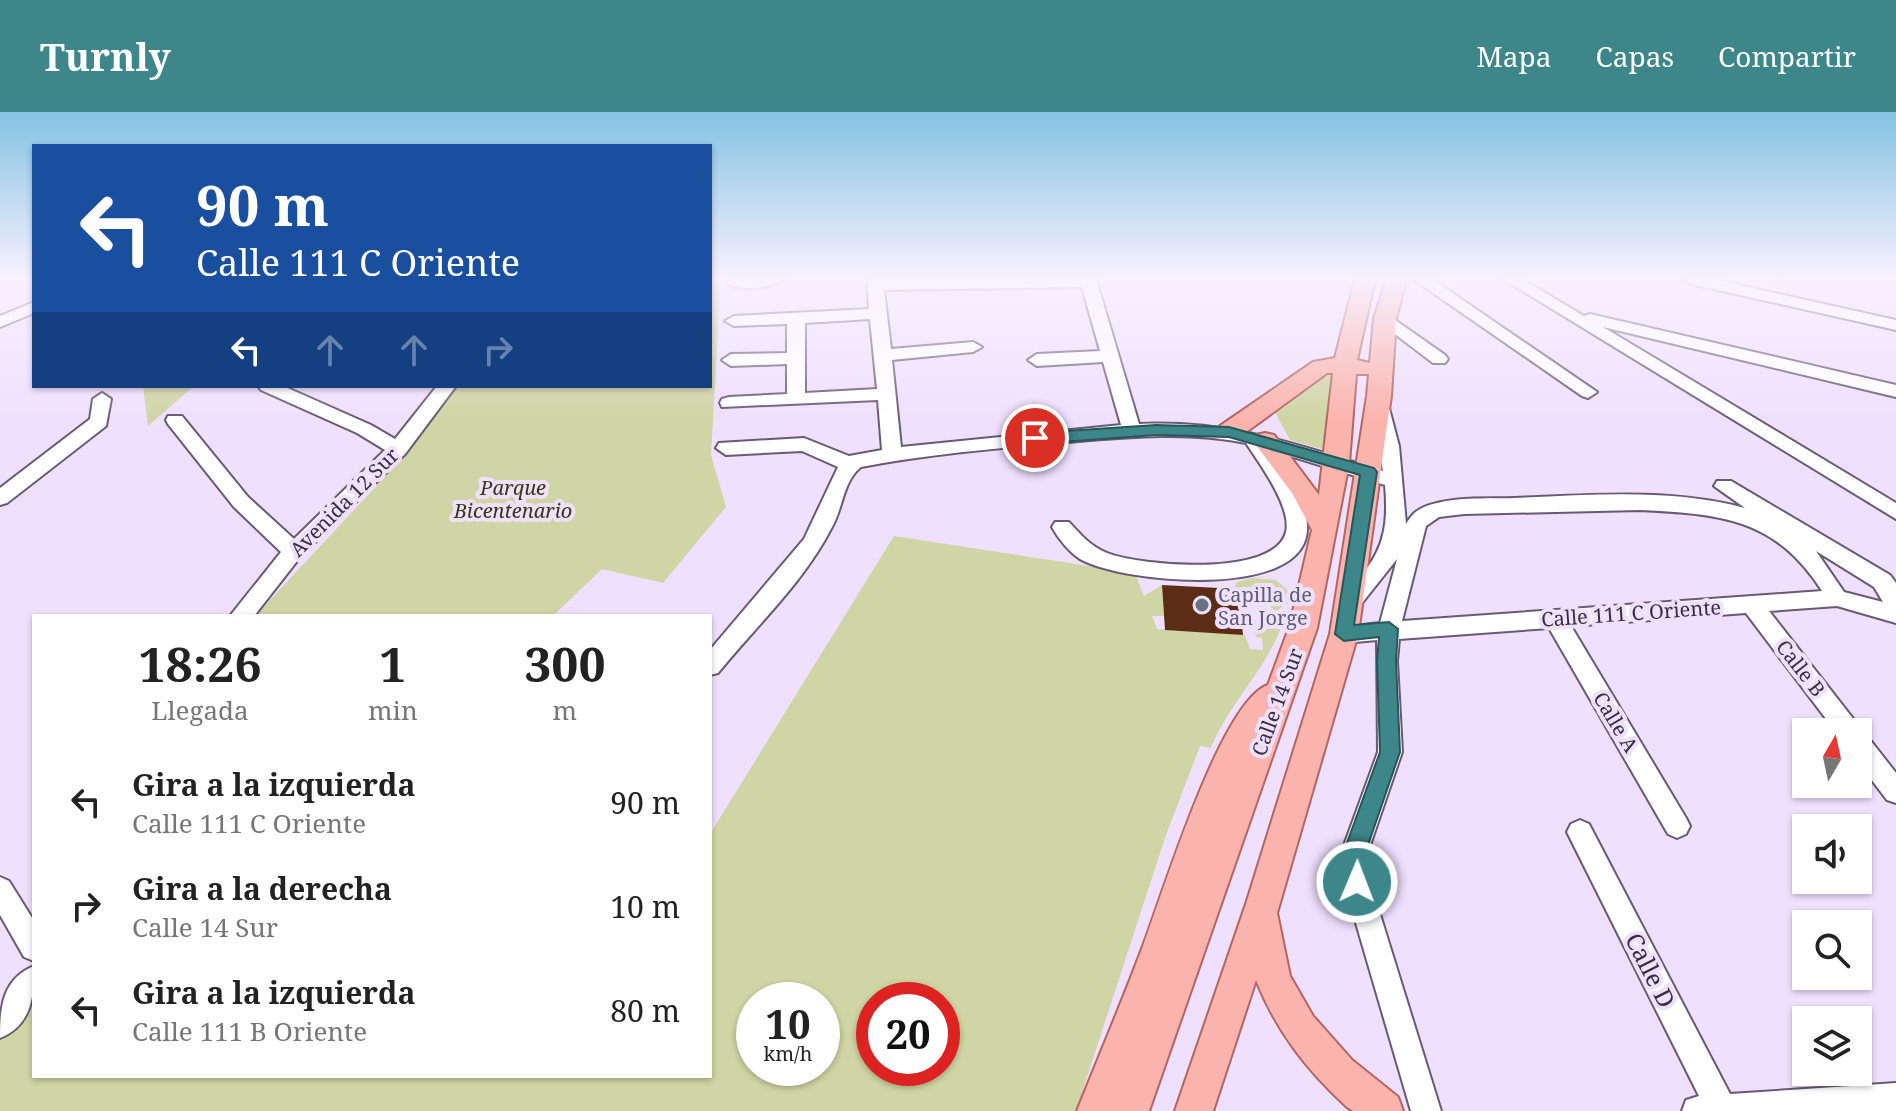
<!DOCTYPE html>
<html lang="es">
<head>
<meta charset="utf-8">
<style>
  :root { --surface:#fff; --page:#f2f2f2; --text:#222; --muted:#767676; --accent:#3d8689 }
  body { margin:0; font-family:"Noto Serif",serif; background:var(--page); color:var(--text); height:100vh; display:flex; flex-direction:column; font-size:30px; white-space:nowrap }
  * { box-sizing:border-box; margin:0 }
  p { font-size:26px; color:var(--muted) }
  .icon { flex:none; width:44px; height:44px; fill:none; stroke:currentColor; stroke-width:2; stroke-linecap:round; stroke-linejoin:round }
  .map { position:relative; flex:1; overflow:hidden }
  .drawer { position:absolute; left:32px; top:502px; width:680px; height:464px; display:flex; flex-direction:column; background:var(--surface); border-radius:0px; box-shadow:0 2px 6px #0004 }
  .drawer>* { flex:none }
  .hud { position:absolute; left:32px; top:32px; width:680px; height:244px; border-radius:0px; box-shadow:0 2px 6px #0004; background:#1a4fa0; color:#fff; overflow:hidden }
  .needle { width:52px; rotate:9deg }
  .buttons { position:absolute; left:1792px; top:606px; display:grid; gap:16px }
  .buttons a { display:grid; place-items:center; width:80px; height:80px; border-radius:0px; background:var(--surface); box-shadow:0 2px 6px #0004; font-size:40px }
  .speed { position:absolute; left:736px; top:870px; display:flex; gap:16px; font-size:40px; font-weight:700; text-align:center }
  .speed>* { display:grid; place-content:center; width:104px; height:104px; border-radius:50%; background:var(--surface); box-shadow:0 2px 6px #0004; line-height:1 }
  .speed small { font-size:20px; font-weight:400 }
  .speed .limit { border:12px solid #d22; background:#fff; color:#111 }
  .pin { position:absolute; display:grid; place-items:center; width:68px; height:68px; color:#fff; margin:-34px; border:4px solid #fff; border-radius:50%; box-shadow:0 2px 8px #0007 }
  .me { position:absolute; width:88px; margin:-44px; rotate:1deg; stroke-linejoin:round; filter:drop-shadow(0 0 6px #0008) }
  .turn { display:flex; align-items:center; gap:28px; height:168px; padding:0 32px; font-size:36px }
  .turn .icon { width:104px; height:104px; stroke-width:2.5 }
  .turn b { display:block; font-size:56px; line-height:68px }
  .lanes { display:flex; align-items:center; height:76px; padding:0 32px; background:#0003; justify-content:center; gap:40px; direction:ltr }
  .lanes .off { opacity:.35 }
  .eta { display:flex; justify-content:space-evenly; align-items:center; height:136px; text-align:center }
  .eta b { font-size:48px; font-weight:700; line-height:56px }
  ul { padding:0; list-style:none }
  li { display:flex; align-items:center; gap:24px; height:104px; padding:0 32px }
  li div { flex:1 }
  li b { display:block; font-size:30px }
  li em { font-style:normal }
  header { display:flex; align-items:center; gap:48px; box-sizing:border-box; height:112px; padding:0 40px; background:var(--accent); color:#fff }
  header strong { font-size:38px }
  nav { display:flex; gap:44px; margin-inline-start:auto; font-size:28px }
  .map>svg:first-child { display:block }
  .green { fill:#cfd5a4; fill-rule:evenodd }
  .building { fill:#5b2d15 }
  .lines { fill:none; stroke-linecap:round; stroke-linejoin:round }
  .minor-casing { stroke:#685a74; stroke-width:4 }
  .major-casing { stroke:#b36562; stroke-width:4 }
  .minor { fill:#fff; fill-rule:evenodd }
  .major { fill:#fab4ad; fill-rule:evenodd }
  .route { fill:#3d8689; stroke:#285759; stroke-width:2 }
  .worship-dot { fill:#6b7280; stroke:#f0e0ff; stroke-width:3 }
  .labels { text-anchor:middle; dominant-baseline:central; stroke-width:8; stroke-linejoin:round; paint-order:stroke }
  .park-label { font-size:20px; font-style:italic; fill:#35380c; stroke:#f0e0ff }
  .street-label { font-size:20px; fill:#36303c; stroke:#f0e0ff }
  .worship-label { font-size:20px; fill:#5b616d; stroke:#f0e0ff; text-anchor:start }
  .near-street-label { font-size:24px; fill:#36303c; stroke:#f0e0ff }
</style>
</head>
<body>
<header>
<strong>Turnly</strong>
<nav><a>Mapa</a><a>Capas</a><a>Compartir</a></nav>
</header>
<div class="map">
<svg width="1896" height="999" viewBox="0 0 1896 999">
  <rect width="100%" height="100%" fill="#f0e0ff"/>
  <g class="green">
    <polygon points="710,167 721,167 711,343 726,395 663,471 602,457 553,504 255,504 396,353 458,274 710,274"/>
    <polygon points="1335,256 1325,338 1290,328 1275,300"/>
    <polygon points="143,274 194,274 148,314"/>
    <path d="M894 424 1135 461 1144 484 1162 473 1164 504H1152L1157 517 1245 523 1250 537 1263 538 1262 526 1256 525 1255 521 1267 517 1275 504 1285 505C1270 554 1230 589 1211 636L1200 634 1166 723 1076 999H0V928L34 877V964H710V722ZM754 888H822V956H754ZM874 888H942V956H874Z"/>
    <polygon points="1252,466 1276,468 1291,481 1290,490 1276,499 1264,490 1247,489 1238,478 1233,477 1237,470"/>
  </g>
  <polygon class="building" points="1162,473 1238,477 1243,523 1165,518"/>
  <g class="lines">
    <defs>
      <g id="minor">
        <path d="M732 167H784C774 176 737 180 727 171Z"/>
        <path d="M867 167H1096L1139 312C1232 308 1297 333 1383 359L1370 285 1379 279 1385 281 1399 334 1406 412C1411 404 1415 399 1424 395 1452 384 1485 387 1514 386 1591 383 1671 376 1745 396L1714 374 1717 369H1731L1890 463 1896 471V511L1837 494 1769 499 1858 613 1861 622 1867 624 1896 661V691L1887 688 1858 650V620H1836L1746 501 1571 514 1686 706 1690 714 1686 722 1677 726 1668 722 1549 516 1399 527 1397 549 1402 640 1368 739 1370 770 1441 999H1411L1344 770 1342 739 1378 640 1377 528 1344 531 1336 528 1333 522 1336 516 1380 511 1397 447 1358 496 1350 498 1342 496 1339 490C1345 479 1355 471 1363 461 1386 434 1388 407 1385 373L1270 338C1284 360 1307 388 1307 415 1309 489 1121 471 1080 447 1069 440 1058 426 1052 415L1055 410H1069C1081 423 1090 434 1107 441 1140 454 1275 466 1286 420 1292 395 1259 351 1246 331 1187 319 1127 325 1068 330 999 336 929 342 861 355 843 369 843 396 832 415 804 470 757 513 718 561L710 563V538L804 427 838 355 802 339 726 343 716 336 719 331 804 326 849 344 882 338 878 288 722 295 720 291 722 287 729 285 787 282V252L731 254 722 248 731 242 787 241V212L734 214 725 209 734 204 869 197ZM1082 175 1100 239 1037 242 1028 248 1037 254 1103 250 1121 313 901 335 892 248 973 240 982 235 973 230 891 237 884 178ZM870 207 877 277 805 281V211ZM1640 398C1720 402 1776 406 1822 479L1402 509 1426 414 1439 405 1464 402ZM1816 439 1874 475 1883 490 1844 480Z"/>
        <polygon points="1413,167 1432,167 1597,280 1588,286 1582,284"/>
        <polygon points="1503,167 1522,167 1584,204 1590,202 1896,273 1896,285 1603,215 1896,391 1896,407"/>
        <polygon points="1683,167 1712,167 1896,208 1896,218 1691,172"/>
        <polygon points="34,190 34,201 0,215 0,204"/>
        <polygon points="1385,201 1445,243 1448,247 1445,251 1433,251 1379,210 1376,206 1379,202"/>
        <polygon points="258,274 283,274 371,313 395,327 437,274 456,274 405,342 301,444 254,504 230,504 281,440 234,395 168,312 166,308 168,304 182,304 248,385 294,427 385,338 357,321 261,278"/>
        <polygon points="102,281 111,287 106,314 7,391 0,393 0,376 90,307 93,287"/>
        <polygon points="1580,708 1589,712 1730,982 1896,971 1896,999 1682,999 1686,988 1699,984 1567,720 1571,712"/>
        <polygon points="0,765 9,769 34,809 34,849 24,845 0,803"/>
        <path d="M34 854C34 884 32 913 0 926 0 896 2 867 34 854Z"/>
      </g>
      <path id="major" d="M1355 167H1375L1357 248 1370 251 1374 206 1387 167H1407L1396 206 1391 284 1358 522 1277 801 1290 864 1313 904 1352 948 1398 985 1403 999H1353L1347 995C1306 957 1277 920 1256 868L1213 999H1175L1246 792 1330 522 1367 284 1369 262H1356L1349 351 1317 516 1149 999H1077C1099 944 1122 890 1143 834 1162 784 1221 589 1268 573L1289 516 1312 418 1292 381 1253 329 1256 323 1265 321 1274 323 1319 383 1333 261H1327L1238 326H1220L1217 320 1220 314 1313 250 1335 246Z"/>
    </defs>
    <use href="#minor" class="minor-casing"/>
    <use href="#major" class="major-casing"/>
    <use href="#minor" class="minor"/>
    <use href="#major" class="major"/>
  </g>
  <linearGradient id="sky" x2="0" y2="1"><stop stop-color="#83c3e3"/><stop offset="0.54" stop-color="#f8f1ff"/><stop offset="1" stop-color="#f8f1ff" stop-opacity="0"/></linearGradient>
  <rect width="1896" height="307" fill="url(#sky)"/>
  <polygon class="route" points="1156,313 1229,315 1374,356 1377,360 1354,513 1389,510 1398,517 1396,549 1400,640 1366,739 1368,770 1365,777 1357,780 1349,777 1344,739 1380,640 1377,549 1379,525 1344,529 1335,522 1360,363 1229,325 1156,323 1035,332 1028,326 1035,321"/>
  <circle class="worship-dot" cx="1202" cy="493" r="8"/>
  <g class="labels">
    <g class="park-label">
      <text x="513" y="375">Parque<tspan x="513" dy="23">Bicentenario</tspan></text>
    </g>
    <g class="street-label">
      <text transform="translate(344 390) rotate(-45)">Avenida 12 Sur</text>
      <text transform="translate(1631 501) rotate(-4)">Calle 111 C Oriente</text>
      <text transform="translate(1801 556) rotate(52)">Calle B</text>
      <text transform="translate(1277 590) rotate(-70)">Calle 14 Sur</text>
      <text transform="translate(1616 610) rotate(59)">Calle A</text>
    </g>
    <g class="worship-label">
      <text x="1218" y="482">Capilla de<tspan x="1218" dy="23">San Jorge</tspan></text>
    </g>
    <g class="near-street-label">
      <text transform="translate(1651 858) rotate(63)">Calle D</text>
    </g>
  </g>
</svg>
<div class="buttons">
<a><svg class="needle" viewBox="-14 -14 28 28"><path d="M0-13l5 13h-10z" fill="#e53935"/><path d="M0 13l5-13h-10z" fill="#767676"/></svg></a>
<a><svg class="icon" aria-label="sound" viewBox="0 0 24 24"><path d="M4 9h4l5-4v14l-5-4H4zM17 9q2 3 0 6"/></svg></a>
<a><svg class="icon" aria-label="search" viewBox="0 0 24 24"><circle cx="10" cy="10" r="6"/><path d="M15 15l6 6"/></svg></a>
<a><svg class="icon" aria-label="layers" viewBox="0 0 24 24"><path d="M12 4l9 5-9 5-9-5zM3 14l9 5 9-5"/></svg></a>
</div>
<div class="speed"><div>10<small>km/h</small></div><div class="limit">20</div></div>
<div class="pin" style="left:1035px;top:326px;background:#d93025"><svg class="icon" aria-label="arrive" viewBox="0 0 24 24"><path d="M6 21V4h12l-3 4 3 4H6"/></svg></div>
<svg class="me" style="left:1357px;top:770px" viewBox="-20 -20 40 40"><circle r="17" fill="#3d8689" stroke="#fff" stroke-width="3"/><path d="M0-11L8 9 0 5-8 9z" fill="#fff"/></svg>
<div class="hud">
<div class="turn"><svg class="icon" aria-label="left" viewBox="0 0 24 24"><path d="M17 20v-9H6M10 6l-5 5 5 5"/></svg><div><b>90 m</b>Calle 111 C Oriente</div></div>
<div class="lanes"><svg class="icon" aria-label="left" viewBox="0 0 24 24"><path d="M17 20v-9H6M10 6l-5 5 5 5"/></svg><svg class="icon off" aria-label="ahead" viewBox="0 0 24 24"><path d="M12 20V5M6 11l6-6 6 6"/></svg><svg class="icon off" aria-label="ahead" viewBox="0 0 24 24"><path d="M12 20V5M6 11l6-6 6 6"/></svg><svg class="icon off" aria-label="right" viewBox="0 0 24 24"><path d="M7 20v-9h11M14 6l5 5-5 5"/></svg></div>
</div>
<section class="drawer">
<div class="eta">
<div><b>18:26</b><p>Llegada</p></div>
<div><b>1</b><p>min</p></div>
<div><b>300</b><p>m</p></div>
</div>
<ul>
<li><svg class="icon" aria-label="left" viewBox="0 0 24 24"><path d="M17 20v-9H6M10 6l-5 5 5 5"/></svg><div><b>Gira a la izquierda</b><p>Calle 111 C Oriente</p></div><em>90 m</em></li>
<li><svg class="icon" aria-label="right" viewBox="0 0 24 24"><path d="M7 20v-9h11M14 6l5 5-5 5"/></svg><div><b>Gira a la derecha</b><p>Calle 14 Sur</p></div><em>10 m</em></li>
<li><svg class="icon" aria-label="left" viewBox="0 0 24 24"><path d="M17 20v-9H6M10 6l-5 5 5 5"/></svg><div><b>Gira a la izquierda</b><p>Calle 111 B Oriente</p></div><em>80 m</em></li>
</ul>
</section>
</div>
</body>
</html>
